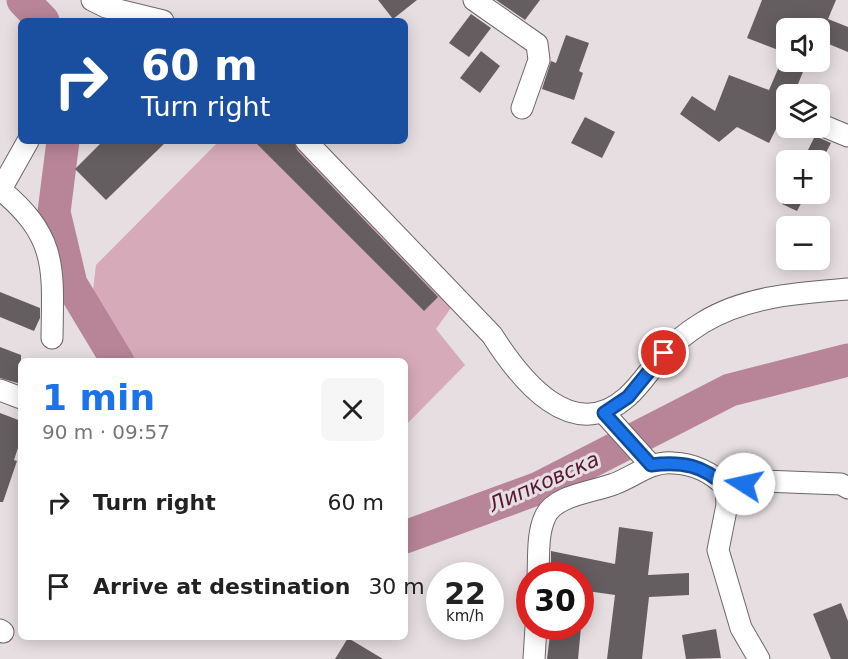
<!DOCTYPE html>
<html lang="en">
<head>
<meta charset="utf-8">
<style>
  :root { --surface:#fff; --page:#f6f6f6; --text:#222; --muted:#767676; --accent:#1a73e8 }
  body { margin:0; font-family:"DejaVu Sans",sans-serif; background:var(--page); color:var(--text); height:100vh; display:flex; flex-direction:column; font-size:22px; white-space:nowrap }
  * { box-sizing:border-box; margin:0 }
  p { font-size:20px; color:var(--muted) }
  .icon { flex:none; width:33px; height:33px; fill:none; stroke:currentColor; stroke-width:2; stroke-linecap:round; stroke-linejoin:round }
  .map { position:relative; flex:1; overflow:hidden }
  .panel { position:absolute; left:18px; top:358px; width:390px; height:282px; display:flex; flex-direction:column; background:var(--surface); border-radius:9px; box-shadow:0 3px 15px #0003 }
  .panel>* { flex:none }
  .hud { position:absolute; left:18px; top:18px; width:390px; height:126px; border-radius:9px; box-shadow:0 3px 15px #0003; background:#1a4fa0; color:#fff; overflow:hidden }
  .fabs { position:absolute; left:776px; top:18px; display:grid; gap:12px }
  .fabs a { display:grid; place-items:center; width:54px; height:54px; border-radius:9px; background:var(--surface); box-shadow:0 3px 15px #0003; font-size:30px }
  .speed { position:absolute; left:426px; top:562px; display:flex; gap:12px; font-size:30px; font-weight:700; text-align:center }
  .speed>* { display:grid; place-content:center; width:78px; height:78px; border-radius:50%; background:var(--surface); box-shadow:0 3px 15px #0003; line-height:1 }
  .speed small { font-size:15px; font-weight:400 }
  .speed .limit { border:9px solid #d22; background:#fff; color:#111 }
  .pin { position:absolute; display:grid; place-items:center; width:51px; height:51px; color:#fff; margin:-26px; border:3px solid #fff; border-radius:50%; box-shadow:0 2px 6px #0007 }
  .me { position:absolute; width:66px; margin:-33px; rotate:280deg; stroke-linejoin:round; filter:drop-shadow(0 0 4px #0008) }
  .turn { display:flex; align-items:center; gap:21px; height:126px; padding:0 24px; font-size:27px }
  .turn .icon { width:78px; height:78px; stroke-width:2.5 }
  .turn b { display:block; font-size:42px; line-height:51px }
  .round { display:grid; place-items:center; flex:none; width:63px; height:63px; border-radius:9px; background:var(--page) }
  .overview { display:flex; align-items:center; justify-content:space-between; height:102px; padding:0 24px }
  h1 { font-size:36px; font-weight:800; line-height:45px; color:var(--accent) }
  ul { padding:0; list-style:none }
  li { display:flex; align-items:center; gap:18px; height:84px; padding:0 24px }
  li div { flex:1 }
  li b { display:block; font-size:22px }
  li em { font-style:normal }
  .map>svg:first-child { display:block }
  .green { fill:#d7aaba }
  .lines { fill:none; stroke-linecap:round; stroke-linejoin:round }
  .river { stroke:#b88498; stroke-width:33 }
  .building { fill:#655e60 }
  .street-casing { stroke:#6e6769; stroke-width:23 }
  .street { stroke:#fff; stroke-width:21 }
  .route-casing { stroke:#114b97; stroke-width:15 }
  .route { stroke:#1a73e8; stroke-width:10 }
  .labels { text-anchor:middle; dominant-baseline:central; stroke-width:6; stroke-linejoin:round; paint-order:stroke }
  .water-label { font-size:21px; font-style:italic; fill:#561635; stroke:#e6dee0 }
</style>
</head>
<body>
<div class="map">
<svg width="848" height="659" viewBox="0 0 848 659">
  <rect width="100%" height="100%" fill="#e6dee0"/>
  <polygon class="green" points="219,141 298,141 456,301 436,329 465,365 405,426 405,362 134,361 92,299 96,265"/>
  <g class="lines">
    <g class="river">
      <polyline points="23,0 43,21"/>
      <polyline points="63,141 54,212 71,284 118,362"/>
      <polyline points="405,537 539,488 730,390 848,360"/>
    </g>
  </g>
  <g class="building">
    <polygon points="378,0 417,0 393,19"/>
    <polygon points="496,0 540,0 525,20"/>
    <polygon points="762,0 836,0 828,19 848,27 848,52 819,40 819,28 786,28 786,53 747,38"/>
    <polygon points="471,14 491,28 469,57 449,43"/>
    <polygon points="566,35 589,43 579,71 583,73 574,100 542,89 551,61 556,63"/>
    <polygon points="481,51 500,66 480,93 460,78"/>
    <polygon points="781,62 807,62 794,94 786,94 786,109 769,143 737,127 719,142 680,114 692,96 715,111 729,75 769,90"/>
    <polygon points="585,117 615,132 602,158 571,143"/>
    <polygon points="815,136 831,143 822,160 803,160"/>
    <polygon points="103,141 167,141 106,200 75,169"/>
    <polygon points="254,141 294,141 297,150 438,297 424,311"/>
    <polygon points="787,194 806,194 797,211 782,204"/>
    <polygon points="0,292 40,308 40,318 34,331 0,317"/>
    <polygon points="0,347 21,355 21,384 0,378"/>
    <polygon points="0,413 21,421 21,439 14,460 17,461 3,502 0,502"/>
    <polygon points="619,527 653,532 648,575 689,573 689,595 649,597 642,659 607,659 615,595 580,590 580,576 551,576 551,551 615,564"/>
    <polygon points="841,603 848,621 848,659 831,659 813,614"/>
    <polygon points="551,627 581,627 578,659 547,659"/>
    <polygon points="716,629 721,658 686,659 682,635"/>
    <polygon points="348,638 383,659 335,659"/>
  </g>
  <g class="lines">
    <defs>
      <g id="street">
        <polyline points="92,0 106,7 163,21"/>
        <polyline points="474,0 537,44 539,60 522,108"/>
        <polyline points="819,124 848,136"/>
        <path d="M306 141 492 335C520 379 572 446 627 397 641 385 651 368 663 355 673 344 689 331 702 323 745 296 799 293 848 289"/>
        <path d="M0 189C58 237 53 268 52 338"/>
        <polyline points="1,189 28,141"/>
        <polyline points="0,390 21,398"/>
        <polyline points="604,413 651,465"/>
        <polyline points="726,487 727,505 718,550 741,628 759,659"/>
        <path d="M538 576C539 558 537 534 545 517 554 495 594 492 614 484 634 477 650 461 673 463 695 464 711 472 726 487L763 481 841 484 848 488"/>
        <polyline points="0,630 3,632"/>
        <polyline points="534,659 536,627"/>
      </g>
    </defs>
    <use href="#street" class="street-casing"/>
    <use href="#street" class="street"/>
  </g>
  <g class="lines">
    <defs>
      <path id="route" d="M664 353 628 397 604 413 651 465C681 461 704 465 726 487L744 484"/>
    </defs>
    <use href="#route" class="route-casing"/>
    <use href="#route" class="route"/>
  </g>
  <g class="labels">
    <g class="water-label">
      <text transform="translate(544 482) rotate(-24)">Липковска</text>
    </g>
  </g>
</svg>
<div class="fabs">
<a><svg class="icon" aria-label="sound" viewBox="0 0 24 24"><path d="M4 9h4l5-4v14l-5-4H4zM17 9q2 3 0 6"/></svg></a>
<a><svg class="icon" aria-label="layers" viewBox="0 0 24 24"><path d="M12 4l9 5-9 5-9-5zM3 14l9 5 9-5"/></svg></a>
<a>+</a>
<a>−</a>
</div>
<div class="speed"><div>22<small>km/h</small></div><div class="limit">30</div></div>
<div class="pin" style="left:664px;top:353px;background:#d93025"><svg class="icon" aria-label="arrive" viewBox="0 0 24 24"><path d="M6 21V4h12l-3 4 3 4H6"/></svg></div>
<svg class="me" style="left:744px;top:484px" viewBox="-20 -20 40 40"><circle r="19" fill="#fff"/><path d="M0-13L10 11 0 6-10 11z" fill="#1a73e8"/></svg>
<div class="hud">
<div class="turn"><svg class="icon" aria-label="right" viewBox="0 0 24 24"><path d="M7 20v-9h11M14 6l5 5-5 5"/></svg><div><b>60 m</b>Turn right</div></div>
</div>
<section class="panel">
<div class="overview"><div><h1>1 min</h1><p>90 m · 09:57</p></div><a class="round"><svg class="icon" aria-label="close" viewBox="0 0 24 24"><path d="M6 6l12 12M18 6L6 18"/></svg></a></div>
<ul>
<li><svg class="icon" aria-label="right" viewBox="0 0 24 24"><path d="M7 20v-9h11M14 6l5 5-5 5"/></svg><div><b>Turn right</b></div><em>60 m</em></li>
<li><svg class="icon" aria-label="arrive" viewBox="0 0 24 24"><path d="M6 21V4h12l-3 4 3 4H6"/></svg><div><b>Arrive at destination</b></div><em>30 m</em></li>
</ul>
</section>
</div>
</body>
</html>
